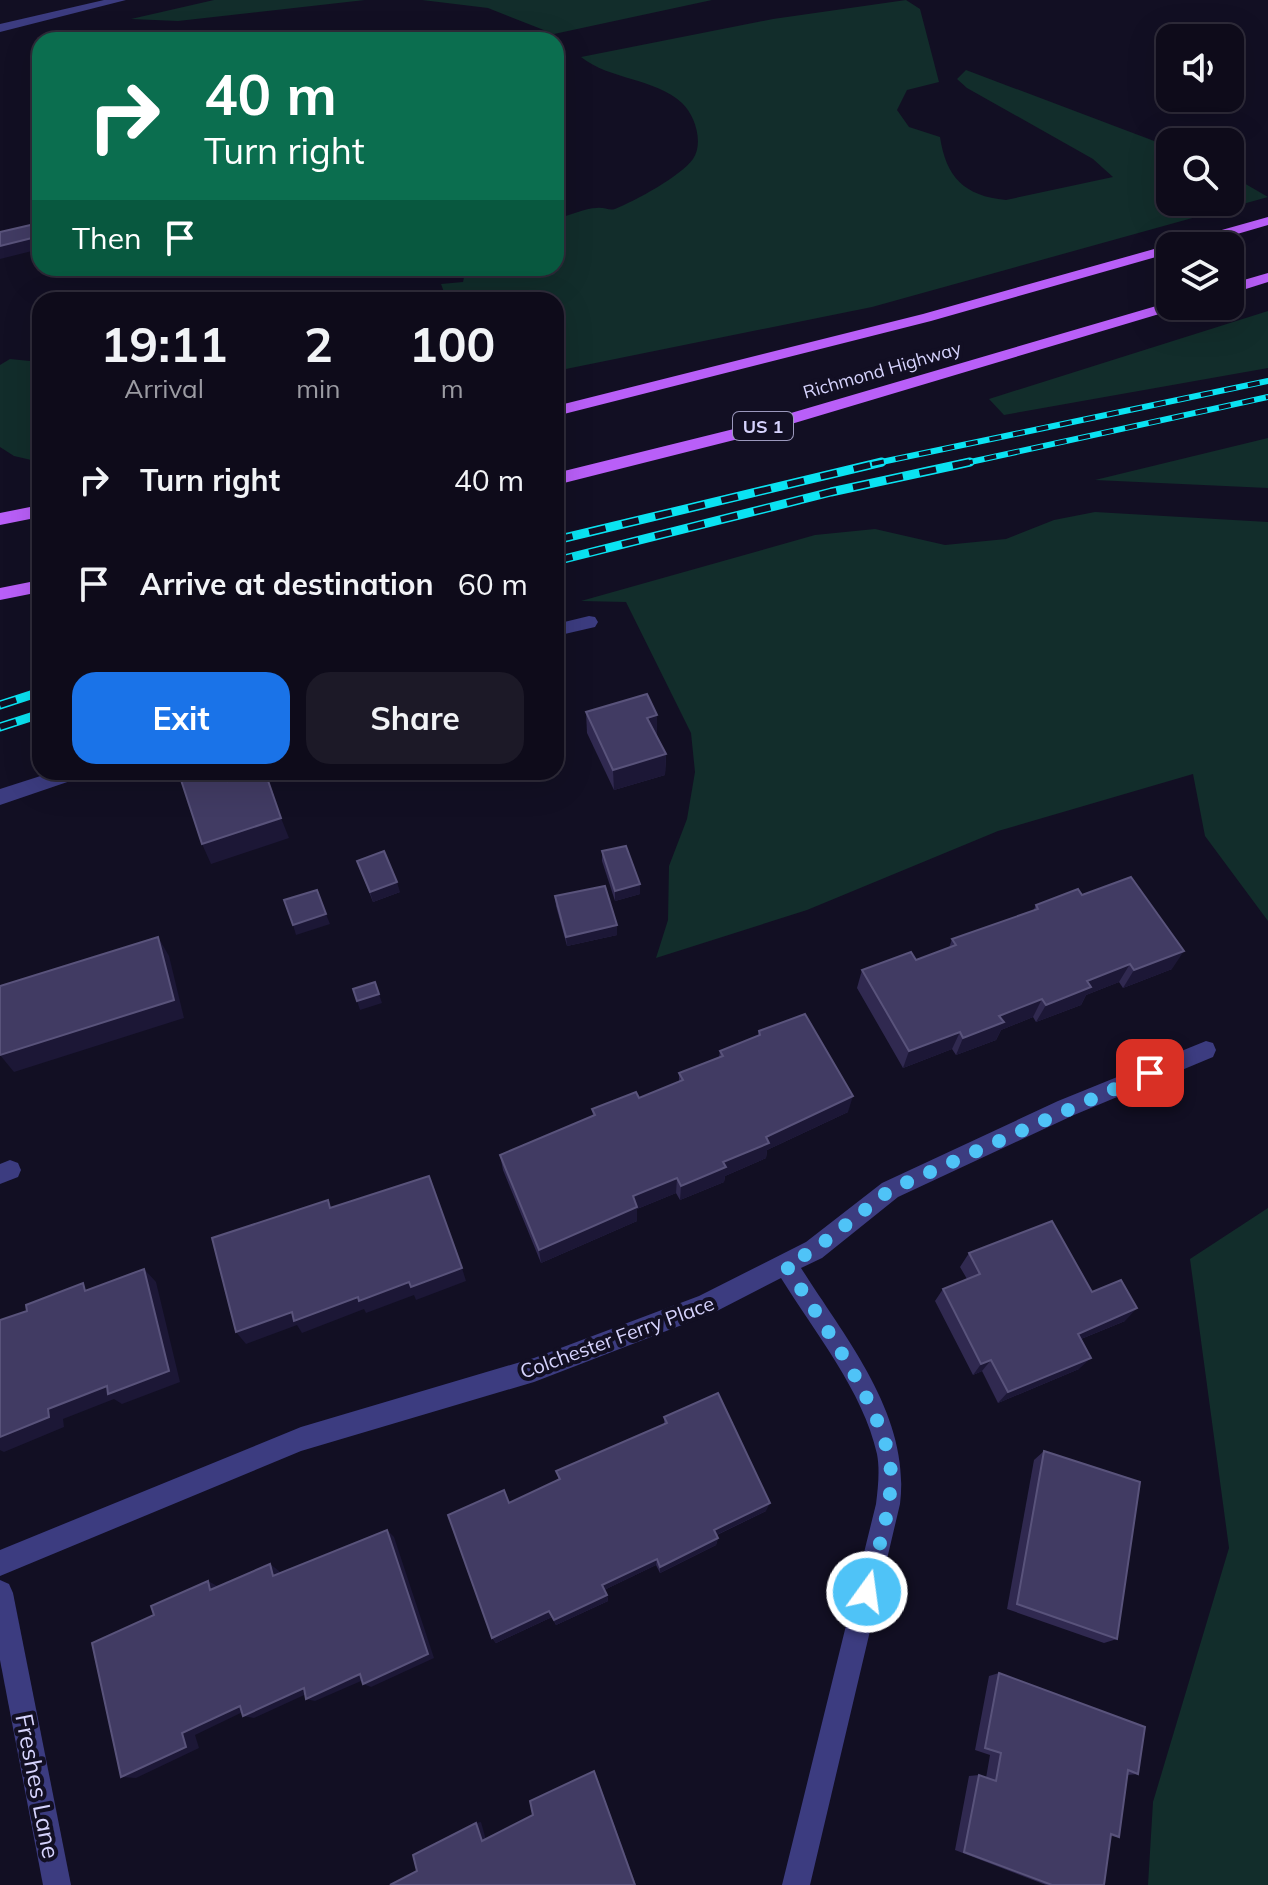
<!DOCTYPE html>
<html lang="en">
<head>
<meta charset="utf-8">
<style>
  :root { --surface:#0e0b1a; --page:#1c1927; --text:#f1f3f6; --muted:#9b9ba2; --line:#2e2b39; --accent:#1a73e8 }
  body { margin:0; font-family:Mulish,sans-serif; background:var(--page); color:var(--text); height:100vh; display:flex; flex-direction:column; font-size:30px; white-space:nowrap }
  * { box-sizing:border-box; margin:0 }
  p { font-size:26px; color:var(--muted) }
  .icon { flex:none; width:44px; height:44px; fill:none; stroke:currentColor; stroke-width:2; stroke-linecap:round; stroke-linejoin:round }
  .map { position:relative; flex:1; overflow:hidden }
  .panel { position:absolute; left:32px; top:292px; width:532px; height:488px; display:flex; flex-direction:column; background:var(--surface); border-radius:24px; box-shadow:0 8px 32px #0002,0 0 0 2px var(--line) }
  .panel>* { flex:none }
  .hud { position:absolute; left:32px; top:32px; width:532px; height:244px; border-radius:24px; box-shadow:0 8px 32px #0002,0 0 0 2px var(--line); background:#0b6e4f; color:#fff; overflow:hidden }
  .fabs { position:absolute; left:1156px; top:24px; display:grid; gap:16px }
  .fabs a { display:grid; place-items:center; width:88px; height:88px; border-radius:16px; background:var(--surface); box-shadow:0 8px 32px #0002,0 0 0 2px var(--line); font-size:40px }
  .pin { position:absolute; display:grid; place-items:center; width:68px; height:68px; color:#fff; margin:-34px; border-radius:16px; box-shadow:0 4px 12px #0006 }
  .me { position:absolute; width:88px; margin:-44px; rotate:14deg; stroke-linejoin:round; filter:drop-shadow(0 0 6px #0008) }
  .turn { display:flex; align-items:center; gap:28px; height:168px; padding:0 40px; font-size:36px }
  .turn .icon { width:104px; height:104px; stroke-width:2.5 }
  .turn b { display:block; font-size:56px; line-height:68px }
  .then { display:flex; align-items:center; height:76px; padding:0 40px; background:#0003; gap:16px; font-size:30px }
  .eta { display:flex; justify-content:space-evenly; align-items:center; height:136px; text-align:center }
  .eta b { font-size:48px; font-weight:700; line-height:56px }
  .action { display:flex; gap:16px; margin-top:auto; padding:16px 40px }
  .action a { flex:1; height:92px; border-radius:24px; background:var(--accent); color:#fff; font-size:32px; font-weight:700; line-height:92px; text-align:center }
  .action a+a { background:var(--page); color:var(--text) }
  ul { padding:0; list-style:none }
  li { display:flex; align-items:center; gap:24px; height:104px; padding:0 40px }
  li div { flex:1 }
  li b { display:block; font-size:30px }
  li em { font-style:normal }
  .map>svg:first-child { display:block }
  .green { fill:#122d2b }
  .lines { fill:none; stroke-linecap:round; stroke-linejoin:round }
  .minor { fill:#3c3c80; fill-rule:evenodd }
  .primary { fill:#b95ff8; fill-rule:evenodd }
  .rail-far1-casing { stroke:#0ae3f2; stroke-width:6 }
  .rail-casing { stroke:#0ae3f2; stroke-width:9 }
  .rail-far1 { stroke:#120f23; stroke-width:4; stroke-dasharray:12; stroke-linecap:butt }
  .rail { stroke:#120f23; stroke-width:6; stroke-dasharray:17; stroke-linecap:butt }
  .wall { fill:#302950 }
  .shaded-wall { fill:#1c1736 }
  .building { fill:#413b63; stroke:#59537b; stroke-width:2 }
  .route { stroke:#4fc3f7; stroke-width:14; stroke-dasharray:0 25.2 }
  .labels { text-anchor:middle; dominant-baseline:central; stroke-width:8; stroke-linejoin:round; paint-order:stroke }
  .far-street-label { font-size:18px; fill:#d6d3fd; stroke:#120f23 }
  .shield { fill:#120f23; stroke:#9b98bc; stroke-width:2 }
  .shield-label { font-size:18px; font-weight:bold; fill:#d6d3fd }
  .street-label { font-size:20px; fill:#d6d3fd; stroke:#120f23 }
  .near-street-label { font-size:24px; fill:#d6d3fd; stroke:#120f23 }
</style>
</head>
<body>
<div class="map">
<svg width="1268" height="1885" viewBox="0 0 1268 1885">
  <rect width="100%" height="100%" fill="#120f23"/>
  <g class="green">
    <polygon points="214,0 365,0 178,21 131,19"/>
    <polygon points="422,0 712,0 554,34 488,8"/>
    <path d="M906 0 920 9 939 82 907 90 897 110 909 127 940 137C946 177 964 196 1006 200L1113 177 1093 159 967 88 957 79 966 70 1170 147V202H1230V175L1268 197 872 307 556 371V300H447L441 284 463 282 466 268H556V219C568 216 585 208 597 208 604 207 609 211 615 209 635 201 681 176 693 159 704 143 695 115 682 103 655 78 610 80 581 57L773 19Z"/>
    <polygon points="1268,311 1268,368 1004,415 989,399"/>
    <polygon points="10,359 40,362 40,462 14,456 0,447 0,365"/>
    <polygon points="1268,438 1268,488 1095,480"/>
    <polygon points="1095,512 1268,522 1268,921 1205,836 1193,774 998,831 807,910 656,958 668,920 669,866 687,819 695,772 691,733 626,602 581,601 815,535 875,529 945,545 1006,539 1054,520"/>
    <polygon points="1268,1208 1268,1885 1148,1885 1153,1802 1229,1548 1190,1259"/>
  </g>
  <g class="lines">
    <g class="minor">
      <polygon points="104,0 126,0 0,32 0,24"/>
      <polygon points="589,616 595,617 598,622 595,627 556,636 556,624"/>
      <polygon points="53,772 84,772 82,777 0,805 0,789"/>
      <path d="M1206 1041 1213 1043 1216 1050 1213 1057 1074 1115 898 1197 822 1258 801 1268C846 1339 911 1416 900 1504L810 1885H782L876 1504C878 1488 880 1470 877 1454 863 1391 815 1333 781 1278L713 1313 534 1382 301 1451 0 1576V1550L301 1427 534 1358 699 1296 806 1242 882 1183 1058 1101Z"/>
      <polygon points="10,1160 18,1163 21,1170 18,1177 0,1184 0,1164"/>
      <polygon points="0,1580 9,1584 13,1593 71,1885 43,1885 0,1660"/>
    </g>
    <g class="primary">
      <polygon points="1268,217 1268,225 1196,246 1170,246 1170,253 931,321 556,416 556,406 923,314"/>
      <polygon points="1268,273 1268,282 1230,294 1230,284"/>
      <polygon points="1170,302 1170,306 1178,306 1176,309 758,434 556,485 556,473 750,425"/>
      <polygon points="40,505 40,517 0,525 0,513"/>
      <polygon points="40,580 40,592 0,600 0,588"/>
    </g>
    <defs>
      <g id="rail-far1">
        <polyline points="872,464 1268,381"/>
        <polyline points="961,464 1268,397"/>
      </g>
      <g id="rail">
        <polyline points="556,540 882,462"/>
        <polyline points="556,561 831,492 970,462"/>
        <polyline points="0,705 40,692"/>
        <polyline points="0,727 40,714"/>
      </g>
    </defs>
    <use href="#rail-far1" class="rail-far1-casing"/>
    <use href="#rail" class="rail-casing"/>
    <use href="#rail-far1" class="rail-far1"/>
    <use href="#rail" class="rail"/>
  </g>
  <g class="wall">
    <polygon points="586,712 657,737 666,754 665,775 614,790 587,733"/>
    <polygon points="602,851 640,884 640,894 615,901 602,861"/>
    <polygon points="357,861 400,892 373,902"/>
    <polygon points="1082,895 1172,969 1123,988 1119,982 1086,995 1081,1005 1036,1022 1033,1017 1001,1030 996,1040 956,1055 952,1049 903,1068 857,988 862,970 916,960 949,948 952,939 1033,911 1036,905"/>
    <polygon points="555,896 617,925 617,935 567,946 556,906"/>
    <polygon points="759,1031 848,1112 767,1150 766,1158 725,1176 724,1182 680,1200 676,1193 637,1209 637,1221 541,1263 503,1170 500,1155 593,1116 592,1109 639,1098 679,1082 679,1073 719,1057 720,1051 758,1036"/>
    <polygon points="969,1253 1092,1292 1125,1321 1081,1339 1079,1369 998,1403 982,1371 973,1375 935,1301 943,1289 967,1279 960,1267"/>
    <polygon points="664,1417 766,1511 717,1535 718,1538 716,1545 660,1573 656,1565 604,1590 607,1595 608,1601 556,1625 552,1617 496,1643 492,1638 509,1503 559,1480 556,1471 664,1424"/>
    <polygon points="1044,1451 1117,1639 1104,1643 1007,1609 1034,1460"/>
    <polygon points="999,1673 1138,1774 1127,1775 1119,1837 1111,1836 1104,1885 1046,1885 955,1850 969,1776 979,1775 986,1778 990,1755 975,1750 989,1676"/>
  </g>
  <g class="shaded-wall">
    <polygon points="40,236 40,249 0,259 0,246"/>
    <polygon points="657,715 657,737 647,718"/>
    <polygon points="666,754 665,775 614,790 613,770"/>
    <polygon points="281,818 289,838 211,864 202,844"/>
    <polygon points="397,882 400,892 373,902 370,892"/>
    <polygon points="640,884 640,894 615,901 615,891"/>
    <polygon points="326,914 330,924 296,935 293,925"/>
    <polygon points="617,925 617,935 567,946 566,937"/>
    <polygon points="158,937 169,956 184,1018 14,1072 0,1055"/>
    <polygon points="1184,951 1172,969 1123,988 1134,970"/>
    <polygon points="1130,964 1119,982 1086,995 1081,1005 1036,1022 1046,1005 1087,981"/>
    <polygon points="379,994 382,1003 360,1010 357,1001"/>
    <polygon points="1042,999 1033,1017 1001,1030 996,1040 956,1055 963,1038 999,1016"/>
    <polygon points="960,1032 952,1049 903,1068 909,1051"/>
    <polygon points="853,1096 848,1112 767,1150 766,1158 725,1176 724,1182 680,1200 681,1186 766,1137"/>
    <polygon points="677,1178 676,1193 637,1209 637,1221 541,1263 539,1250 633,1196"/>
    <polygon points="462,1268 466,1281 416,1300 414,1295 366,1313 364,1309 302,1333 297,1325 246,1344 236,1332 292,1312 358,1297"/>
    <polygon points="144,1269 156,1282 180,1382 122,1404 114,1399 63,1419 64,1427 4,1452 0,1450 0,1437 48,1409"/>
    <polygon points="1137,1308 1125,1321 1066,1345 1078,1334"/>
    <polygon points="1091,1358 1079,1369 998,1403 1008,1392"/>
    <polygon points="991,1360 982,1371 973,1375 981,1364"/>
    <polygon points="770,1503 766,1511 712,1537 714,1530"/>
    <polygon points="387,1530 394,1537 434,1658 371,1687 363,1684"/>
    <polygon points="718,1538 716,1545 660,1573 660,1567"/>
    <polygon points="657,1559 656,1565 602,1591 602,1585"/>
    <polygon points="270,1564 279,1571 283,1582 273,1576"/>
    <polygon points="208,1581 219,1587 210,1590"/>
    <polygon points="607,1595 608,1601 556,1625 554,1620"/>
    <polygon points="549,1611 552,1617 496,1643 492,1638"/>
    <polygon points="360,1674 368,1678 315,1701 306,1699"/>
    <polygon points="304,1688 313,1691 254,1718 243,1716"/>
    <polygon points="240,1706 251,1708 195,1735 199,1748 136,1778 121,1777 182,1733"/>
    <polygon points="594,1771 595,1772 636,1885 635,1885"/>
    <polygon points="481,1822 486,1840 482,1841 476,1823"/>
  </g>
  <g class="building">
    <polygon points="35,224 40,236 0,246 0,232"/>
    <polygon points="647,694 657,715 647,718 666,754 613,770 586,712"/>
    <polygon points="195,772 225,772 228,781 254,772 265,772 281,818 202,844 180,777"/>
    <polygon points="626,846 640,884 615,891 602,851"/>
    <polygon points="384,851 397,882 370,892 357,861"/>
    <polygon points="1131,877 1184,951 1134,970 1130,964 1087,981 1091,987 1046,1005 1042,999 999,1016 1004,1022 963,1038 960,1032 909,1051 862,970 911,952 916,960 956,945 952,939 1038,909 1036,905 1078,889 1082,895"/>
    <polygon points="605,886 617,925 566,937 555,896"/>
    <polygon points="317,890 326,914 293,925 284,900"/>
    <polygon points="158,937 174,1000 0,1055 0,986"/>
    <polygon points="375,982 379,994 357,1001 353,989"/>
    <polygon points="805,1014 853,1096 766,1137 769,1143 723,1162 726,1167 681,1186 677,1178 633,1196 637,1207 539,1250 500,1155 595,1115 592,1109 636,1092 639,1098 683,1080 679,1073 723,1056 720,1051 760,1035 759,1031"/>
    <polygon points="429,1176 462,1268 411,1287 409,1282 359,1301 358,1297 294,1321 292,1312 236,1332 212,1238 328,1200 330,1208"/>
    <polygon points="1052,1221 1092,1292 1121,1280 1137,1308 1078,1334 1091,1358 1008,1392 991,1360 981,1364 943,1289 980,1274 969,1253"/>
    <polygon points="144,1269 169,1371 108,1394 107,1386 48,1409 49,1417 0,1437 0,1320 27,1311 26,1305 83,1283 85,1291"/>
    <polygon points="718,1393 770,1503 714,1530 718,1538 660,1567 657,1559 602,1585 607,1595 554,1620 549,1611 492,1638 448,1515 504,1490 509,1503 560,1479 556,1471 667,1423 664,1417"/>
    <polygon points="1044,1451 1140,1482 1117,1639 1017,1604"/>
    <polygon points="387,1530 428,1654 363,1684 360,1674 306,1699 304,1688 243,1716 240,1706 182,1733 186,1747 121,1777 92,1643 154,1615 151,1606 208,1581 210,1590 270,1564 273,1576"/>
    <polygon points="999,1673 1145,1727 1138,1774 1128,1770 1119,1837 1111,1834 1104,1885 1052,1885 964,1852 979,1775 996,1781 1001,1753 985,1748"/>
    <polygon points="594,1771 635,1885 390,1885 417,1871 413,1855 476,1823 482,1841 533,1815 530,1801"/>
  </g>
  <g class="lines">
    <path class="route" d="M867 1592C876 1555 890 1516 891 1478 892 1417 818 1319 786 1265L814 1250 890 1190 1150 1073"/>
  </g>
  <g class="labels">
    <g class="far-street-label">
      <text transform="translate(882 370) rotate(-16)">Richmond Highway</text>
    </g>
    <rect class="shield" x="733" y="412" width="60" height="28" rx="6"/>
    <g class="shield-label">
      <text x="763" y="426">US 1</text>
    </g>
    <g class="street-label">
      <text transform="translate(617 1337) rotate(-20)">Colchester Ferry Place</text>
    </g>
    <g class="near-street-label">
      <text transform="translate(38 1786) rotate(79)">Freshes Lane</text>
    </g>
  </g>
</svg>
<div class="fabs">
<a><svg class="icon" aria-label="sound" viewBox="0 0 24 24"><path d="M4 9h4l5-4v14l-5-4H4zM17 9q2 3 0 6"/></svg></a>
<a><svg class="icon" aria-label="search" viewBox="0 0 24 24"><circle cx="10" cy="10" r="6"/><path d="M15 15l6 6"/></svg></a>
<a><svg class="icon" aria-label="layers" viewBox="0 0 24 24"><path d="M12 4l9 5-9 5-9-5zM3 14l9 5 9-5"/></svg></a>
</div>
<div class="pin" style="left:1150px;top:1073px;background:#d93025"><svg class="icon" aria-label="arrive" viewBox="0 0 24 24"><path d="M6 21V4h12l-3 4 3 4H6"/></svg></div>
<svg class="me" style="left:867px;top:1592px" viewBox="-20 -20 40 40"><circle r="17" fill="#4fc3f7" stroke="#fff" stroke-width="3"/><path d="M0-11L8 9 0 5-8 9z" fill="#fff"/></svg>
<div class="hud">
<div class="turn"><svg class="icon" aria-label="right" viewBox="0 0 24 24"><path d="M7 20v-9h11M14 6l5 5-5 5"/></svg><div><b>40 m</b>Turn right</div></div>
<div class="then">Then<svg class="icon" aria-label="arrive" viewBox="0 0 24 24"><path d="M6 21V4h12l-3 4 3 4H6"/></svg></div>
</div>
<section class="panel">
<div class="eta">
<div><b>19:11</b><p>Arrival</p></div>
<div><b>2</b><p>min</p></div>
<div><b>100</b><p>m</p></div>
</div>
<ul>
<li><svg class="icon" aria-label="right" viewBox="0 0 24 24"><path d="M7 20v-9h11M14 6l5 5-5 5"/></svg><div><b>Turn right</b></div><em>40 m</em></li>
<li><svg class="icon" aria-label="arrive" viewBox="0 0 24 24"><path d="M6 21V4h12l-3 4 3 4H6"/></svg><div><b>Arrive at destination</b></div><em>60 m</em></li>
</ul>
<div class="action"><a>Exit</a><a>Share</a></div>
</section>
</div>
</body>
</html>
